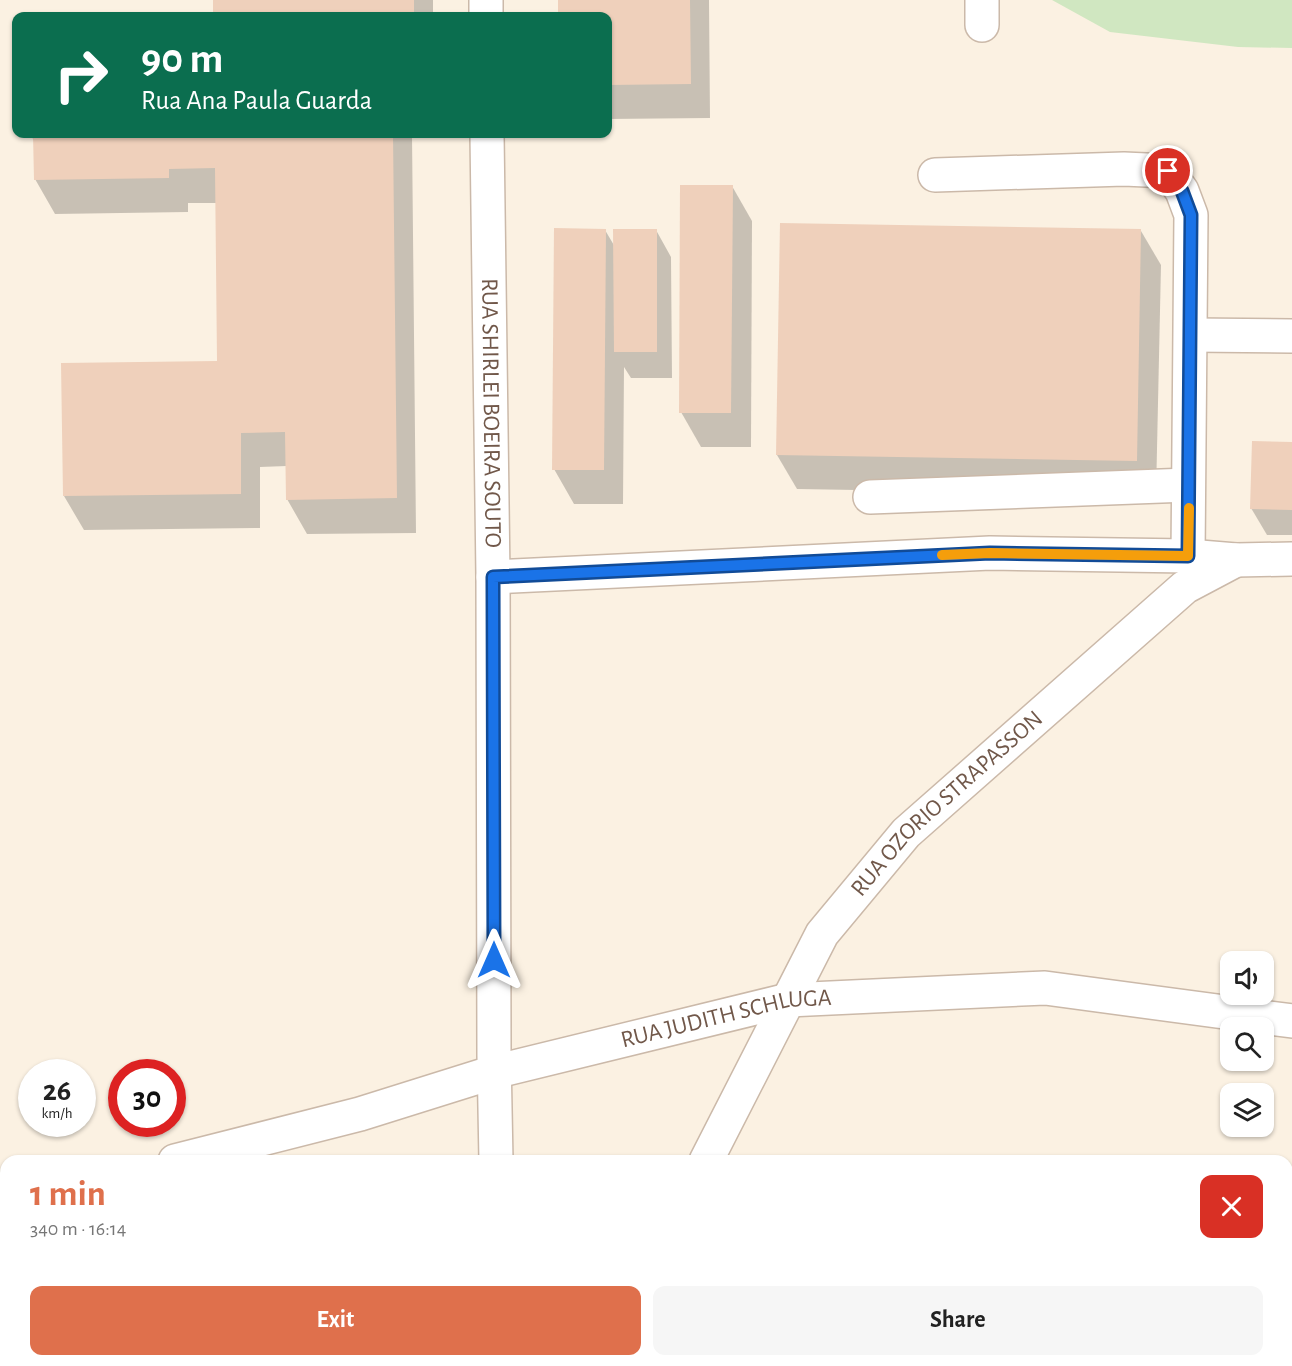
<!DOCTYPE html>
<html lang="en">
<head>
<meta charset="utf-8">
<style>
  :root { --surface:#fff; --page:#f6f6f6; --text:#222; --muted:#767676; --accent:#df704c }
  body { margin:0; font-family:"Alegreya Sans",sans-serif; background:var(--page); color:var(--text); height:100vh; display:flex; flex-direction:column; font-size:22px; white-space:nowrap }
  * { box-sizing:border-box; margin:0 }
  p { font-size:20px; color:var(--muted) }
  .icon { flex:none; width:33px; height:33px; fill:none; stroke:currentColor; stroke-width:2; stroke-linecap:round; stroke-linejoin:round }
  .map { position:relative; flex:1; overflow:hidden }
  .details { position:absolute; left:0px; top:1155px; width:1293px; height:212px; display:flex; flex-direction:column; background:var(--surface); border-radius:18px 18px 0 0; box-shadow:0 2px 4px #0004 }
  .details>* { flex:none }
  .banner { position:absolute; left:12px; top:12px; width:600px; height:126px; border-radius:12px; box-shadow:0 2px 4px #0004; background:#0b6e4f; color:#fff; overflow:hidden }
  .buttons { position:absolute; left:1220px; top:951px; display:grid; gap:12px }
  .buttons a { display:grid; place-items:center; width:54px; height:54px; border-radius:12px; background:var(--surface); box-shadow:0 2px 4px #0004; font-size:30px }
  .speed { position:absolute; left:18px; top:1059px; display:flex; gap:12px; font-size:30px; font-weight:700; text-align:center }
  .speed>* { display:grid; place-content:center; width:78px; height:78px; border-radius:50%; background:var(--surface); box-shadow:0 2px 4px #0004; line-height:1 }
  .speed small { font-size:15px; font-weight:400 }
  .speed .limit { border:9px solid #d22; background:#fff; color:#111 }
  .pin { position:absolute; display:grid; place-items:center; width:51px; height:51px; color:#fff; margin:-26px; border:3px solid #fff; border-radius:50%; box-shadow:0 2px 6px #0007 }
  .me { position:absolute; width:66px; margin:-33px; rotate:0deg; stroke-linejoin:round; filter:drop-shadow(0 0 4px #0008) }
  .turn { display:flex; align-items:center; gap:21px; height:126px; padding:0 30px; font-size:27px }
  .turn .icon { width:78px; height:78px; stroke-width:2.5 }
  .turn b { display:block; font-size:42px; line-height:51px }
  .round { display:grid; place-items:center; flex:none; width:63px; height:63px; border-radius:12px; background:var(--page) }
  .overview { display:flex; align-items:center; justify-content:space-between; height:102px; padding:0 30px }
  h1 { font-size:36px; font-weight:700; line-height:45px; color:var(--accent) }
  .action { display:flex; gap:12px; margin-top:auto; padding:12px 30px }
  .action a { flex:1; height:69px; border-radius:12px; background:var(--accent); color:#fff; font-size:24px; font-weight:700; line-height:69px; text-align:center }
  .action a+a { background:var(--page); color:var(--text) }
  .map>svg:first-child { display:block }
  .education { fill:#eedff7 }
  .green { fill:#d0e7c1 }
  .shadow { fill:#0003 }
  .building { fill:#efd0bb }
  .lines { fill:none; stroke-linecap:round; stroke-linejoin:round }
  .minor-casing { stroke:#cbb9a9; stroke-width:36 }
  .minor { stroke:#fff; stroke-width:33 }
  .route-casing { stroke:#114b97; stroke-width:15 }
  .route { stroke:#1a73e8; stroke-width:10 }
  .slow { stroke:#f59e0b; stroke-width:10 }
  .labels { text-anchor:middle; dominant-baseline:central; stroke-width:6; stroke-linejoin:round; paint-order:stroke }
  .street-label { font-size:24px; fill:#71584a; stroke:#fef6e7 }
</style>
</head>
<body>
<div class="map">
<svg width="1292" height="1366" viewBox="0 0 1292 1366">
  <rect width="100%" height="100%" fill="#fbf1e2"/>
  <polygon class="education" points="6,1253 6,1360 164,1360 165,1366 0,1366 0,1255"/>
  <polygon class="green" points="1052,0 1292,0 1292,48 1238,47 1110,32"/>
  <g class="shadow">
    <rect x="214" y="0" width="219" height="16"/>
    <polygon points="559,0 709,0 710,118 608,119 608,16 559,16"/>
    <polygon points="30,134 412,134 416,533 307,534 287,499 287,466 260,467 260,528 84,530 64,496 218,362 217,203 188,203 188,212 55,214 35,179 35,142"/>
    <polygon points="732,186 752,221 751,447 701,447 681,412"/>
    <polygon points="605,230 615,247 656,230 671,257 672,378 631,378 624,367 623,504 574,504 554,469"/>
    <polygon points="1141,231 1161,265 1156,495 797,489 777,455"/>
    <polygon points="1292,444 1292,535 1267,535 1251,508"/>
    <polygon points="6,1316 6,1360 42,1360 43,1366 0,1366 0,1318"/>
    <polygon points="78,1360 156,1360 158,1366 80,1366"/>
    <polygon points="217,1360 282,1360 262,1366 220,1366"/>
  </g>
  <g class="building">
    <rect x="213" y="0" width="201" height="16"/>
    <polygon points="558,0 690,0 691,84 608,85 608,16 558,16"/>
    <polygon points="33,134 393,134 397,498 286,500 285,432 241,433 241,494 63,496 61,363 217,361 215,168 169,169 169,178 34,180"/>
    <polygon points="680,185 733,185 731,413 679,413"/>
    <polygon points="780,223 1141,229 1137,461 776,455"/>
    <polygon points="554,228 606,229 604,470 552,470"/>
    <polygon points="613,229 657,229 657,352 614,352"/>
    <polygon points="1252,441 1292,442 1292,510 1250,509"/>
    <polygon points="6,1315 6,1360 33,1360 33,1363 24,1366 0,1366 0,1317"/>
    <polygon points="77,1360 149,1360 150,1366 78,1366"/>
  </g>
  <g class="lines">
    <defs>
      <g id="minor">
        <polyline points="486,0 486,16"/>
        <polyline points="982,0 982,25"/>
        <path id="s1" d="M487 134 493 577 494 1056 496 1161"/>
        <polyline points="935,175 1124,169 1168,171 1182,191 1191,215 1188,556"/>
        <polyline points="1191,335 1292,336"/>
        <polyline points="870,497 1188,485"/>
        <polyline points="493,577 990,553 1188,556 1236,560 1292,559"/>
        <path id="s2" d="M175 1161 360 1114 494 1072 788 1000 1045 988 1292 1021"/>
        <path id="s3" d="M706 1161 822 934 906 833 1185 587 1236 560"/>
        <polyline points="0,1206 6,1204"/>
        <polyline points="499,1360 499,1366"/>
        <polyline points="602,1366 605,1360"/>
      </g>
    </defs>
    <use href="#minor" class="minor-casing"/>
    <use href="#minor" class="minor"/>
  </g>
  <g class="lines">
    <defs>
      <polyline id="route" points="494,960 493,577 990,553 1188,556 1191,215 1182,191 1168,171"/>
    </defs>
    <use href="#route" class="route-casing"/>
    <use href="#route" class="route"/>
    <polyline class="slow" points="942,555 990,553 1188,556 1189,508"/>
  </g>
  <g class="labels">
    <g class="street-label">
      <text stroke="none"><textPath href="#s1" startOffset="279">RUA SHIRLEI BOEIRA SOUTO</textPath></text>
      <text stroke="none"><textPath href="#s3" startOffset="436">RUA OZORIO STRAPASSON</textPath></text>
      <text stroke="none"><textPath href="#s2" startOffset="570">RUA JUDITH SCHLUGA</textPath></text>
    </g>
  </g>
</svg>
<div class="buttons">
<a><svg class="icon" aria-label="sound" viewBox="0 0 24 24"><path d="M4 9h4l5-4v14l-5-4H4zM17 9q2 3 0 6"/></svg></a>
<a><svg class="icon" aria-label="search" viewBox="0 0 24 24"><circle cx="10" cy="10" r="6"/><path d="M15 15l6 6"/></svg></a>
<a><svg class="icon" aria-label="layers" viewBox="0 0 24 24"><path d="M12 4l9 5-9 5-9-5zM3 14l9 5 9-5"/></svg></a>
</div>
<div class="speed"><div>26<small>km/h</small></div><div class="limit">30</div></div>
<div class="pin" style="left:1168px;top:171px;background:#d93025"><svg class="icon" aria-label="arrive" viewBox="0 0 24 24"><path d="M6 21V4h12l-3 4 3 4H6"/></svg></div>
<svg class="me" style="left:494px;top:960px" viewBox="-20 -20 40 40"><path d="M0-17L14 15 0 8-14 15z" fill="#1a73e8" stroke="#fff" stroke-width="4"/></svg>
<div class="banner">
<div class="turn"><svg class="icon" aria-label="right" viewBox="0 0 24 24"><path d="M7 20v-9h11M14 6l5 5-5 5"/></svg><div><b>90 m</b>Rua Ana Paula Guarda</div></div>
</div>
<section class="details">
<div class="overview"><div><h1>1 min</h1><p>340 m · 16:14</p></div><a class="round" style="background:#d93025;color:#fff"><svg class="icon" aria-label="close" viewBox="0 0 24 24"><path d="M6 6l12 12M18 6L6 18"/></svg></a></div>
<div class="action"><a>Exit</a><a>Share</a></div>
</section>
</div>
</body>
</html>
